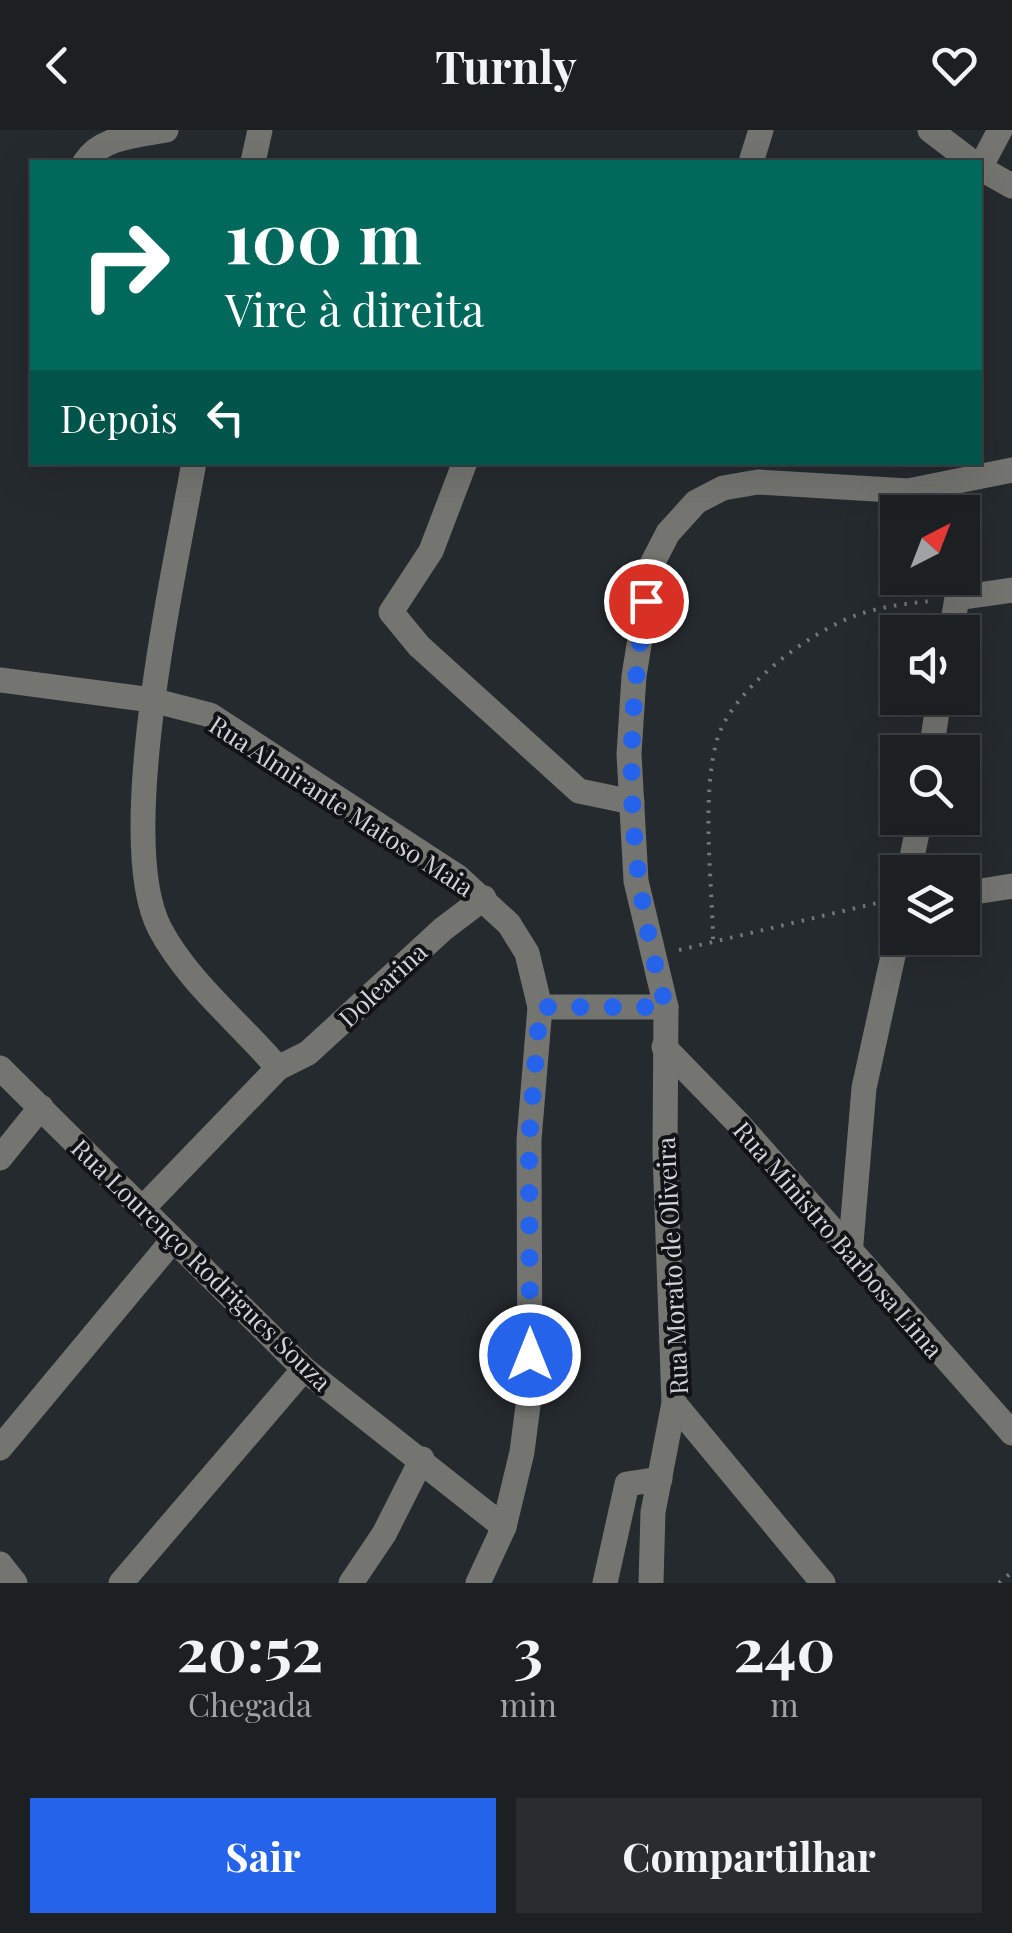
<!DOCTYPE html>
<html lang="pt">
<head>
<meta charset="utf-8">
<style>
  :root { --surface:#1c2023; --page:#292d30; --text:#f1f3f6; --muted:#a0a3a6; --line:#3a3e41; --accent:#2563eb }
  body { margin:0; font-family:"Playfair Display",serif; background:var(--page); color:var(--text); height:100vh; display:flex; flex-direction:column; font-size:38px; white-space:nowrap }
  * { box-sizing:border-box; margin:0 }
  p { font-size:32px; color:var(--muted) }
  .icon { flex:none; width:55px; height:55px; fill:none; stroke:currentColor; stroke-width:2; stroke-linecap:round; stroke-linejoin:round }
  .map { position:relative; height:1453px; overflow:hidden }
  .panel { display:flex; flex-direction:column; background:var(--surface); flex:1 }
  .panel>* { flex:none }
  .guide { position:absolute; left:30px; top:30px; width:952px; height:305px; border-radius:0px; box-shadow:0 10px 40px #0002,0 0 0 2px var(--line); background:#00695c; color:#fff; overflow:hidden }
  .needle { width:65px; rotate:42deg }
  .controls { position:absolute; left:880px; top:365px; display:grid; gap:20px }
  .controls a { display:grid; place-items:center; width:100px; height:100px; border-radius:0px; background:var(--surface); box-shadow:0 10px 40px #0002,0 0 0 2px var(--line); font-size:50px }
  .pin { position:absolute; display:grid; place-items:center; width:85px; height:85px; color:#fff; margin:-42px; border:5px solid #fff; border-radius:50%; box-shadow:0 2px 10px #0007 }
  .me { position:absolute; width:110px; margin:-55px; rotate:0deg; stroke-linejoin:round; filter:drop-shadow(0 0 8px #0008) }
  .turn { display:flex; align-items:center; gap:35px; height:210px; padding:0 30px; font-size:45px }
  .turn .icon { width:130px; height:130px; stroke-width:2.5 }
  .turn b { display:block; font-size:70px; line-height:85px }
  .then { display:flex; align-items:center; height:95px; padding:0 30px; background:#0003; gap:20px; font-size:38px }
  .eta { display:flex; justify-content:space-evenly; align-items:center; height:170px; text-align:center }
  .eta b { font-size:60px; font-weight:700; line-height:70px }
  .cta { display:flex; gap:20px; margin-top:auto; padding:20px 30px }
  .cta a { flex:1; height:115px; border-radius:0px; background:var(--accent); color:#fff; font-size:40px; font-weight:700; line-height:115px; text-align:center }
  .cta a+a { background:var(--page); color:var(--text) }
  header { display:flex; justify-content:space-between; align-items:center; height:130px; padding:0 30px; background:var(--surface); font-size:45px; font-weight:700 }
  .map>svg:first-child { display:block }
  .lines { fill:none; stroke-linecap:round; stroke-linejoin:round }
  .path { stroke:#74787d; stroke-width:4; stroke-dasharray:2.5 8; stroke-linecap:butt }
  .minor { stroke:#747471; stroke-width:25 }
  .route { stroke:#2563eb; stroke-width:18; stroke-dasharray:0 32.4 }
  .labels { text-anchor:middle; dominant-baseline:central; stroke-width:8; stroke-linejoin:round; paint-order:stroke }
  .street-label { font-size:25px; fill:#cfd2d6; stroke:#101215 }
</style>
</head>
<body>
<header><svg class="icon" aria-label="back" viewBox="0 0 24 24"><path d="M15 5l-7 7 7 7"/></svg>Turnly<svg class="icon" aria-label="heart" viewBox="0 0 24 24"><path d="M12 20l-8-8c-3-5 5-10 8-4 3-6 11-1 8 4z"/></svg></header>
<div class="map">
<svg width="1012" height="1453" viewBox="0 0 1012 1453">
  <rect width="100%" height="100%" fill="#252a2f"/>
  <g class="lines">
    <g class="path">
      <path d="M713 809C712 749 701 667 717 610 732 559 809 502 857 485 880 477 908 473 932 471"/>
      <polyline points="679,820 898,768"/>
      <polyline points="999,1453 1012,1442"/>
    </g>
    <g class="minor">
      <polyline points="930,0 972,32"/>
      <path d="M85 32C101 7 138 5 166 0"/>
      <polyline points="253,32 260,0"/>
      <polyline points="751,32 761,0"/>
      <polyline points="980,38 1000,0"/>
      <polyline points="980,38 1012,56"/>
      <path d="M194 332C176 436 113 710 160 799 188 852 240 893 278 938"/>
      <polyline points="465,332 431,421 391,482 419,516 579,661 632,672"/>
      <polyline points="951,502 957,468 1012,460"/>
      <polyline points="0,550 152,570 210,585 458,747 509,794 527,823 540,877 529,1010 530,1260 522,1322 504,1397 478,1453"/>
      <polyline points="931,622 939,568"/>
      <polyline points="909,742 920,688"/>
      <polyline points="962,764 1012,756"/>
      <polyline points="540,877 666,877"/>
      <polyline points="664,917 738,993 1012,1303"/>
      <polyline points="0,938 304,1239 504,1397"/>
      <polyline points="0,1028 41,977"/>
      <polyline points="142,1079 278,938 308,923 443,799 484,768"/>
      <polyline points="850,1125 864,958 898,803"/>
      <polyline points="0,1318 173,1110"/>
      <polyline points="0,1434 15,1453"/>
      <polyline points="121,1453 304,1239"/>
      <polyline points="351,1453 384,1404 422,1329"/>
      <polyline points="605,1453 627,1354 660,1349"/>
      <polyline points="651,1453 653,1382 674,1273"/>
      <polyline points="823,1453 674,1273 665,1023 666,877 636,751 629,624 634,546 652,434 668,403 696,372 723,358 758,352 908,361 1012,340"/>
    </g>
  </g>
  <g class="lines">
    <path class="route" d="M530 1225 529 1010 540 877H666C626 733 623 618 646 471"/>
  </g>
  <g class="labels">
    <g class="street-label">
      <text transform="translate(342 675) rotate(33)">Rua Almirante Matoso Maia</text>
      <text transform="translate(382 854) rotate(-43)">Dolearina</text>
      <text transform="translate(839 1109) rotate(49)">Rua Ministro Barbosa Lima</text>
      <text transform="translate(202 1134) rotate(44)">Rua Lourenço Rodrigues Souza</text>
      <text transform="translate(671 1136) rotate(-93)">Rua Morato de Oliveira</text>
    </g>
  </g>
</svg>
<div class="controls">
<a><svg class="needle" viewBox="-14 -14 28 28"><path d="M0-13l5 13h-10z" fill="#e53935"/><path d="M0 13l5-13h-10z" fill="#a0a3a6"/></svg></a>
<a><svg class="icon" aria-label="sound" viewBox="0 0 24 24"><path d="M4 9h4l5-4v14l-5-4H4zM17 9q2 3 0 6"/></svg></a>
<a><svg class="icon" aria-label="search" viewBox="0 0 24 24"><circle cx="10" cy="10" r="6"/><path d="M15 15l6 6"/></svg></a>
<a><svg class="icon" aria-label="layers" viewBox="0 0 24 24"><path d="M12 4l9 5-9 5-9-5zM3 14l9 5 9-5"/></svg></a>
</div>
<div class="pin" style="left:646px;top:471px;background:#d93025"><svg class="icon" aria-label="arrive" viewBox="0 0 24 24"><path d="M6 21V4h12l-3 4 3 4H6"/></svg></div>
<svg class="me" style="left:530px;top:1225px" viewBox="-20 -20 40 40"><circle r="17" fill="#2563eb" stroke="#fff" stroke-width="3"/><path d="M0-11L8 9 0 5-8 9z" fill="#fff"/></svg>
<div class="guide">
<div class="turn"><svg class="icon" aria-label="right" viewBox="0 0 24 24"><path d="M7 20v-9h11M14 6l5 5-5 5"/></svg><div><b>100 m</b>Vire à direita</div></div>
<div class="then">Depois<svg class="icon" aria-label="left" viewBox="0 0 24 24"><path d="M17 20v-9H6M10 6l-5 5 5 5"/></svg></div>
</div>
</div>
<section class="panel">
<div class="eta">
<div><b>20:52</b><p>Chegada</p></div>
<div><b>3</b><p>min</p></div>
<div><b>240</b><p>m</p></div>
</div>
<div class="cta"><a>Sair</a><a>Compartilhar</a></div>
</section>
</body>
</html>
